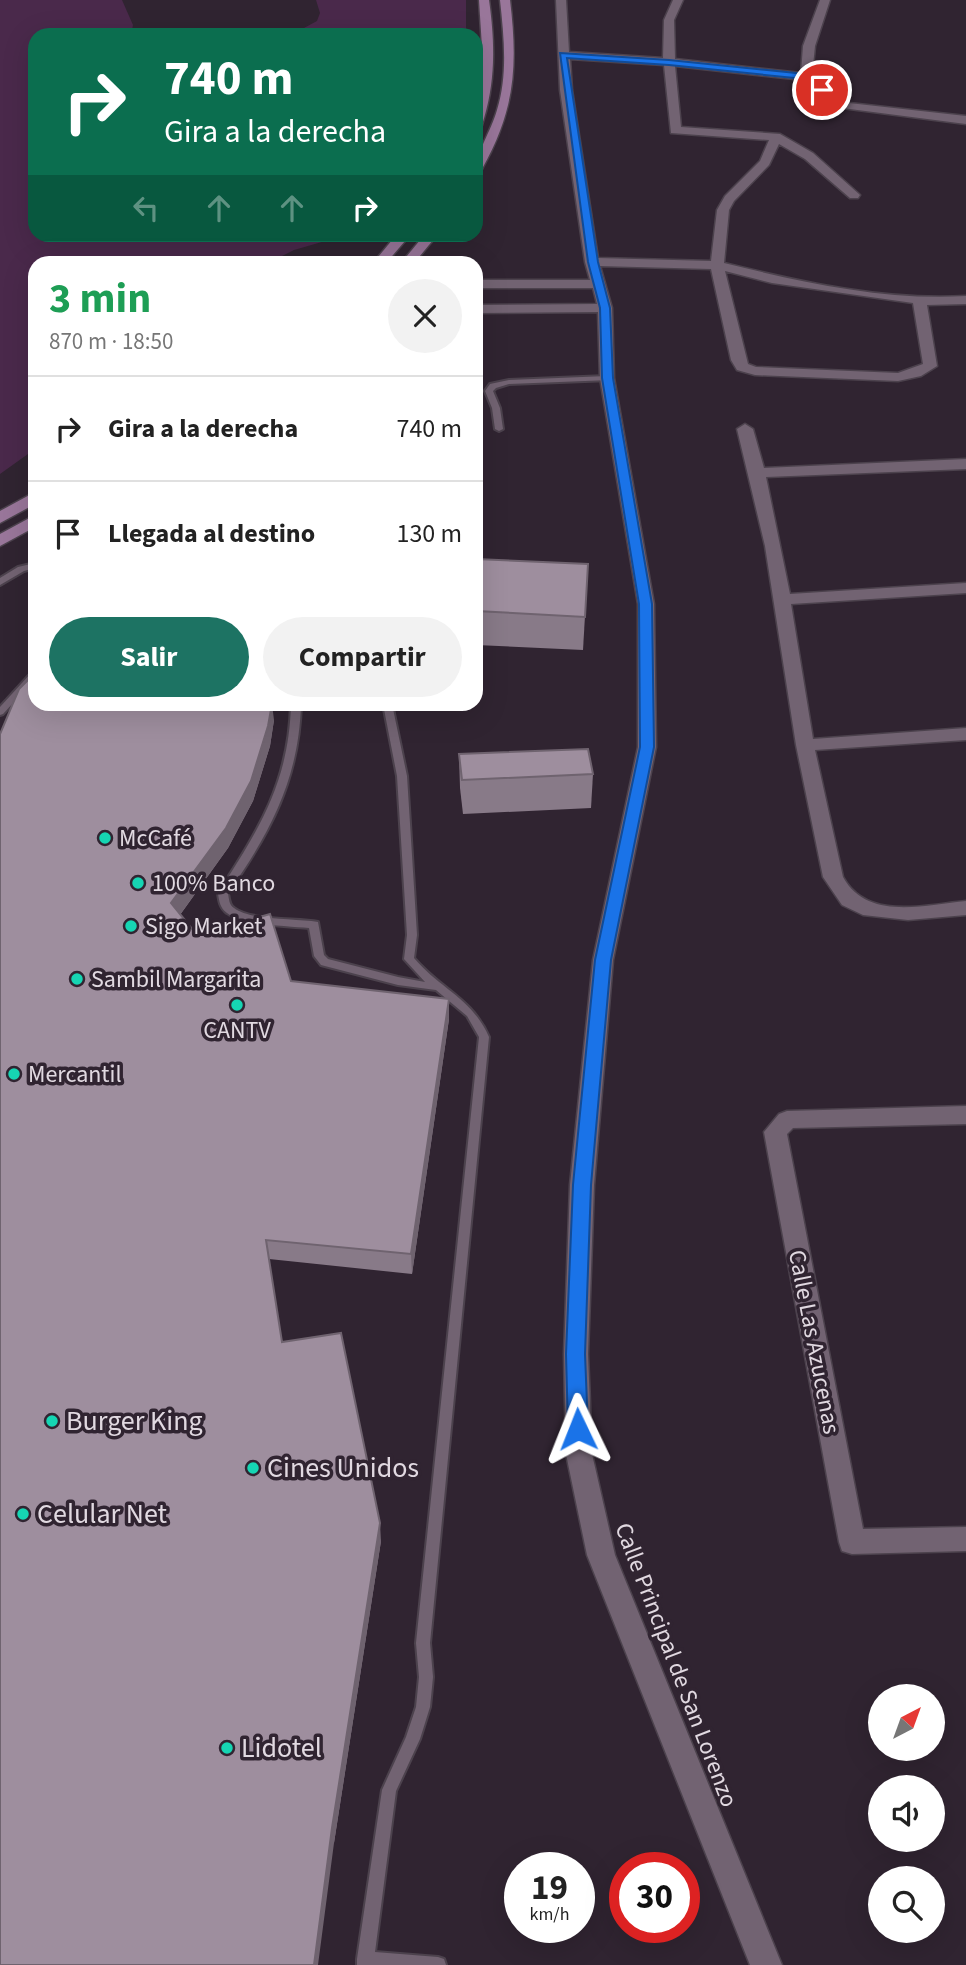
<!DOCTYPE html>
<html lang="es">
<head>
<meta charset="utf-8">
<style>
  :root { --surface:#fff; --page:#f2f2f2; --text:#222; --muted:#767676; --line:#e0e0e0; --accent:#1d7363 }
  body { margin:0; font-family:"Source Sans 3",sans-serif; background:var(--page); color:var(--text); height:100vh; display:flex; flex-direction:column; font-size:26px; white-space:nowrap }
  * { box-sizing:border-box; margin:0 }
  p { font-size:23px; color:var(--muted) }
  .icon { flex:none; width:38px; height:38px; fill:none; stroke:currentColor; stroke-width:2; stroke-linecap:round; stroke-linejoin:round }
  .map { position:relative; flex:1; overflow:hidden }
  .side { position:absolute; left:28px; top:256px; width:455px; height:455px; display:flex; flex-direction:column; background:var(--surface); border-radius:21px; box-shadow:0 7px 28px #0002 }
  .side>* { flex:none }
  .banner { position:absolute; left:28px; top:28px; width:455px; height:214px; border-radius:21px; box-shadow:0 7px 28px #0002; background:#0b6e4f; color:#fff; overflow:hidden }
  .needle { width:46px; rotate:41deg }
  .buttons { position:absolute; left:868px; top:1684px; display:grid; gap:14px }
  .buttons a { display:grid; place-items:center; width:77px; height:77px; border-radius:50%; background:var(--surface); box-shadow:0 7px 28px #0002; font-size:35px }
  .speed { position:absolute; left:504px; top:1852px; display:flex; gap:14px; font-size:35px; font-weight:700; text-align:center }
  .speed>* { display:grid; place-content:center; width:91px; height:91px; border-radius:50%; background:var(--surface); box-shadow:0 7px 28px #0002; line-height:1 }
  .speed small { font-size:18px; font-weight:400 }
  .speed .limit { border:10px solid #d22; background:#fff; color:#111 }
  .pin { position:absolute; display:grid; place-items:center; width:60px; height:60px; color:#fff; margin:-30px; border:4px solid #fff; border-radius:50%; box-shadow:0 2px 7px #0007 }
  .me { position:absolute; width:77px; margin:-38px; rotate:358deg; stroke-linejoin:round; filter:drop-shadow(0 0 5px #0008) }
  .turn { display:flex; align-items:center; gap:24px; height:147px; padding:0 21px; font-size:32px }
  .turn .icon { width:91px; height:91px; stroke-width:2.5 }
  .turn b { display:block; font-size:49px; line-height:60px }
  .lanes { display:flex; align-items:center; height:66px; padding:0 21px; background:#0003; justify-content:center; gap:35px; direction:ltr }
  .lanes .off { opacity:.35 }
  .round { display:grid; place-items:center; flex:none; width:74px; height:74px; border-radius:37px; background:var(--page) }
  .summary { display:flex; align-items:center; justify-content:space-between; height:119px; padding:0 21px }
  h1 { font-size:42px; font-weight:700; line-height:52px; color:#1e9e55 }
  .primary-button { display:flex; gap:14px; margin-top:auto; padding:14px 21px }
  .primary-button a { flex:1; height:80px; border-radius:42px; background:var(--accent); color:#fff; font-size:28px; font-weight:700; line-height:80px; text-align:center }
  .primary-button a+a { background:var(--page); color:var(--text) }
  ul { padding:0; list-style:none }
  li { display:flex; align-items:center; gap:21px; height:105px; padding:0 21px; border-top:2px solid var(--line) }
  li div { flex:1 }
  li b { display:block; font-size:26px }
  li em { font-style:normal }
  .map>svg:first-child { display:block }
  .green { fill:#4a294b }
  .lines { fill:none; stroke-linecap:round; stroke-linejoin:round }
  .lane-casing { stroke:#4c424d; stroke-width:4 }
  .street-casing { stroke:#4c424d; stroke-width:3 }
  .primary-casing { stroke:#4c424d; stroke-width:3 }
  .lane { fill:#726372; fill-rule:evenodd }
  .street { fill:#726372; fill-rule:evenodd }
  .primary { fill:#99769a; fill-rule:evenodd }
  .wall { fill:#887a88 }
  .shaded-wall { fill:#6f636f }
  .building { fill:#9e8e9e; stroke:#6f636f; stroke-width:2 }
  .route { fill:#1a73e8; stroke:#114b97; stroke-width:2 }
  .poi-dot { fill:#16d5b3; stroke:#302431; stroke-width:2.5 }
  .labels { text-anchor:middle; dominant-baseline:central; stroke-width:7; stroke-linejoin:round; paint-order:stroke }
  .poi-label { font-size:24px; fill:#e1d9e1; stroke:#302431; text-anchor:start }
  .street-label { font-size:24px; fill:#e1d9e1; stroke:#302431 }
  .near-poi-label { font-size:28px; fill:#e1d9e1; stroke:#302431; text-anchor:start }
</style>
</head>
<body>
<div class="map">
<svg width="966" height="1965" viewBox="0 0 966 1965">
  <rect width="100%" height="100%" fill="#302431"/>
  <g class="green">
    <polygon points="0,0 122,0 133,25 131,35 35,35 35,234 346,235 294,250 270,262 35,262 35,449 0,474"/>
    <polygon points="316,0 466,0 466,35 291,35 317,21 320,13"/>
  </g>
  <g class="lines">
    <defs>
      <g id="lane">
        <polygon points="607,376 610,376 610,380 509,384 496,388 493,391 500,408 503,429 499,431 495,429 492,408 485,391 490,384 509,380"/>
        <polygon points="35,563 35,568 24,571 0,585 0,578 18,567"/>
        <polygon points="35,671 35,679 3,714 0,715 0,707 32,672"/>
        <path d="M291 704H301C299 779 270 833 228 893 229 899 229 905 234 908 251 921 296 918 318 922L324 955 328 959 398 977 425 982 404 959 407 935 397 776 383 704H392L407 776 417 935 414 958C440 989 472 998 489 1037L430 1643 433 1677 430 1707 420 1739 396 1791 375 1952 438 1957 444 1959 446 1965H357V1959L382 1790 406 1737 416 1707 419 1677 416 1643 479 1037 467 1016 436 990 398 985 321 965 314 956 309 928C289 926 242 925 227 913 220 908 219 901 218 893 259 829 289 783 291 704Z"/>
      </g>
      <g id="street">
        <path d="M556 0H566L569 52 663 58 664 20 673 0H683L674 20 675 59 801 73 803 46 820 0H830L815 46 812 76 849 103 966 116V124L842 108 803 80 675 66 681 127 780 134 813 153 860 195 858 198H850L805 159 779 144 769 165 734 201 729 210 724 263C801 282 886 301 966 296V304L927 305 937 366 921 376 898 381 755 375 737 370 731 360 711 269 600 266 612 308 614 378 654 604 656 747 613 960 594 1185 588 1354 592 1454 615 1555 782 1965H750L587 1555 566 1454 564 1354 570 1185 593 960 638 747V604L600 378 598 312 476 313V305L597 304 593 288H476V280H590L585 262 560 90ZM570 59 664 65 671 133 769 140 760 161 725 196 717 210 711 261 598 258 572 90ZM725 271 772 283 913 303 923 364 898 373 756 367 748 364Z"/>
        <path d="M745 424 753 429 764 468 966 459V469L766 477 790 594 966 583V593L791 604 813 739 966 728V740L815 750 843 877C867 921 924 905 966 901V915L908 920 863 915 842 905 823 877 796 745 765 546 737 429Z"/>
        <polygon points="966,1106 966,1124 793,1128 787,1134 863,1529 966,1527 966,1551 852,1554 842,1551 839,1542 764,1132 779,1114 787,1111"/>
      </g>
      <g id="primary">
        <path d="M479 0H489C495 43 496 83 482 125L476 129V108L483 63Z"/>
        <path d="M500 0H510C518 66 515 110 482 169L476 173C476 151 491 132 497 110 508 75 504 37 500 0Z"/>
        <polygon points="397,234 411,234 387,262 374,262"/>
        <polygon points="425,234 438,234 415,262 402,262"/>
        <polygon points="35,492 35,504 0,523 0,511"/>
        <polygon points="35,515 35,527 0,546 0,534"/>
      </g>
    </defs>
    <use href="#lane" class="lane-casing"/>
    <use href="#street" class="street-casing"/>
    <use href="#primary" class="primary-casing"/>
    <use href="#lane" class="lane"/>
    <use href="#street" class="street"/>
    <use href="#primary" class="primary"/>
  </g>
  <g class="wall">
    <polygon points="476,559 588,564 583,650 476,645"/>
    <polygon points="274,720 270,746 253,801 228,848 180,915 197,935 291,981 449,1019 412,1274 269,1259 282,1342 381,1541 334,1843 0,734"/>
    <polygon points="459,754 593,774 591,808 463,814 460,788"/>
  </g>
  <g class="shaded-wall">
    <polygon points="272,704 274,720 270,746 253,801 228,848 174,923 171,903"/>
    <polygon points="449,999 449,1019 412,1274 411,1254"/>
    <polygon points="380,1523 381,1541 334,1843 318,1965 314,1965 332,1828"/>
  </g>
  <g class="building">
    <polygon points="476,559 588,564 585,617 476,611"/>
    <polygon points="35,673 35,704 272,704 268,726 251,781 226,828 171,903 197,935 270,914 291,981 449,999 411,1254 266,1240 282,1342 341,1333 380,1523 332,1828 314,1965 0,1965 0,734 19,689"/>
    <polygon points="588,749 593,774 462,780 459,754"/>
  </g>
  <polygon class="route" points="560,53 669,60 806,74 827,90 819,92 804,79 669,65 567,58 598,262 610,308 613,378 652,604 654,747 611,960 591,1185 585,1354 588,1429 585,1435 578,1437 571,1435 568,1429 566,1354 573,1185 595,960 640,747 639,604 602,378 600,308 588,262"/>
  <g class="poi-dot">
    <circle cx="105" cy="838" r="7"/>
    <circle cx="138" cy="883" r="7"/>
    <circle cx="131" cy="926" r="7"/>
    <circle cx="77" cy="979" r="7"/>
    <circle cx="237" cy="1005" r="7"/>
    <circle cx="14" cy="1074" r="7"/>
    <circle cx="52" cy="1421" r="7"/>
    <circle cx="253" cy="1468" r="7"/>
    <circle cx="23" cy="1514" r="7"/>
    <circle cx="227" cy="1748" r="7"/>
  </g>
  <g class="labels">
    <g class="poi-label">
      <text x="119" y="838">McCafé</text>
      <text x="152" y="883">100% Banco</text>
      <text x="145" y="926">Sigo Market</text>
      <text x="91" y="979">Sambil Margarita</text>
      <text x="237" y="1030" text-anchor="middle">CANTV</text>
      <text x="28" y="1074">Mercantil</text>
    </g>
    <g class="street-label">
      <text transform="translate(814 1342) rotate(79)">Calle Las Azucenas</text>
      <text transform="translate(676 1665) rotate(69)">Calle Principal de San Lorenzo</text>
    </g>
    <g class="near-poi-label">
      <text x="66" y="1421">Burger King</text>
      <text x="267" y="1468">Cines Unidos</text>
      <text x="37" y="1514">Celular Net</text>
      <text x="241" y="1748">Lidotel</text>
    </g>
  </g>
</svg>
<div class="buttons">
<a><svg class="needle" viewBox="-14 -14 28 28"><path d="M0-13l5 13h-10z" fill="#e53935"/><path d="M0 13l5-13h-10z" fill="#767676"/></svg></a>
<a><svg class="icon" aria-label="sound" viewBox="0 0 24 24"><path d="M4 9h4l5-4v14l-5-4H4zM17 9q2 3 0 6"/></svg></a>
<a><svg class="icon" aria-label="search" viewBox="0 0 24 24"><circle cx="10" cy="10" r="6"/><path d="M15 15l6 6"/></svg></a>
</div>
<div class="speed"><div>19<small>km/h</small></div><div class="limit">30</div></div>
<div class="pin" style="left:822px;top:90px;background:#d93025"><svg class="icon" aria-label="arrive" viewBox="0 0 24 24"><path d="M6 21V4h12l-3 4 3 4H6"/></svg></div>
<svg class="me" style="left:578px;top:1429px" viewBox="-20 -20 40 40"><path d="M0-17L14 15 0 8-14 15z" fill="#1a73e8" stroke="#fff" stroke-width="4"/></svg>
<div class="banner">
<div class="turn"><svg class="icon" aria-label="right" viewBox="0 0 24 24"><path d="M7 20v-9h11M14 6l5 5-5 5"/></svg><div><b>740 m</b>Gira a la derecha</div></div>
<div class="lanes"><svg class="icon off" aria-label="left" viewBox="0 0 24 24"><path d="M17 20v-9H6M10 6l-5 5 5 5"/></svg><svg class="icon off" aria-label="ahead" viewBox="0 0 24 24"><path d="M12 20V5M6 11l6-6 6 6"/></svg><svg class="icon off" aria-label="ahead" viewBox="0 0 24 24"><path d="M12 20V5M6 11l6-6 6 6"/></svg><svg class="icon" aria-label="right" viewBox="0 0 24 24"><path d="M7 20v-9h11M14 6l5 5-5 5"/></svg></div>
</div>
<section class="side">
<div class="summary"><div><h1>3 min</h1><p>870 m · 18:50</p></div><a class="round"><svg class="icon" aria-label="close" viewBox="0 0 24 24"><path d="M6 6l12 12M18 6L6 18"/></svg></a></div>
<ul>
<li><svg class="icon" aria-label="right" viewBox="0 0 24 24"><path d="M7 20v-9h11M14 6l5 5-5 5"/></svg><div><b>Gira a la derecha</b></div><em>740 m</em></li>
<li><svg class="icon" aria-label="arrive" viewBox="0 0 24 24"><path d="M6 21V4h12l-3 4 3 4H6"/></svg><div><b>Llegada al destino</b></div><em>130 m</em></li>
</ul>
<div class="primary-button"><a>Salir</a><a>Compartir</a></div>
</section>
</div>
</body>
</html>
